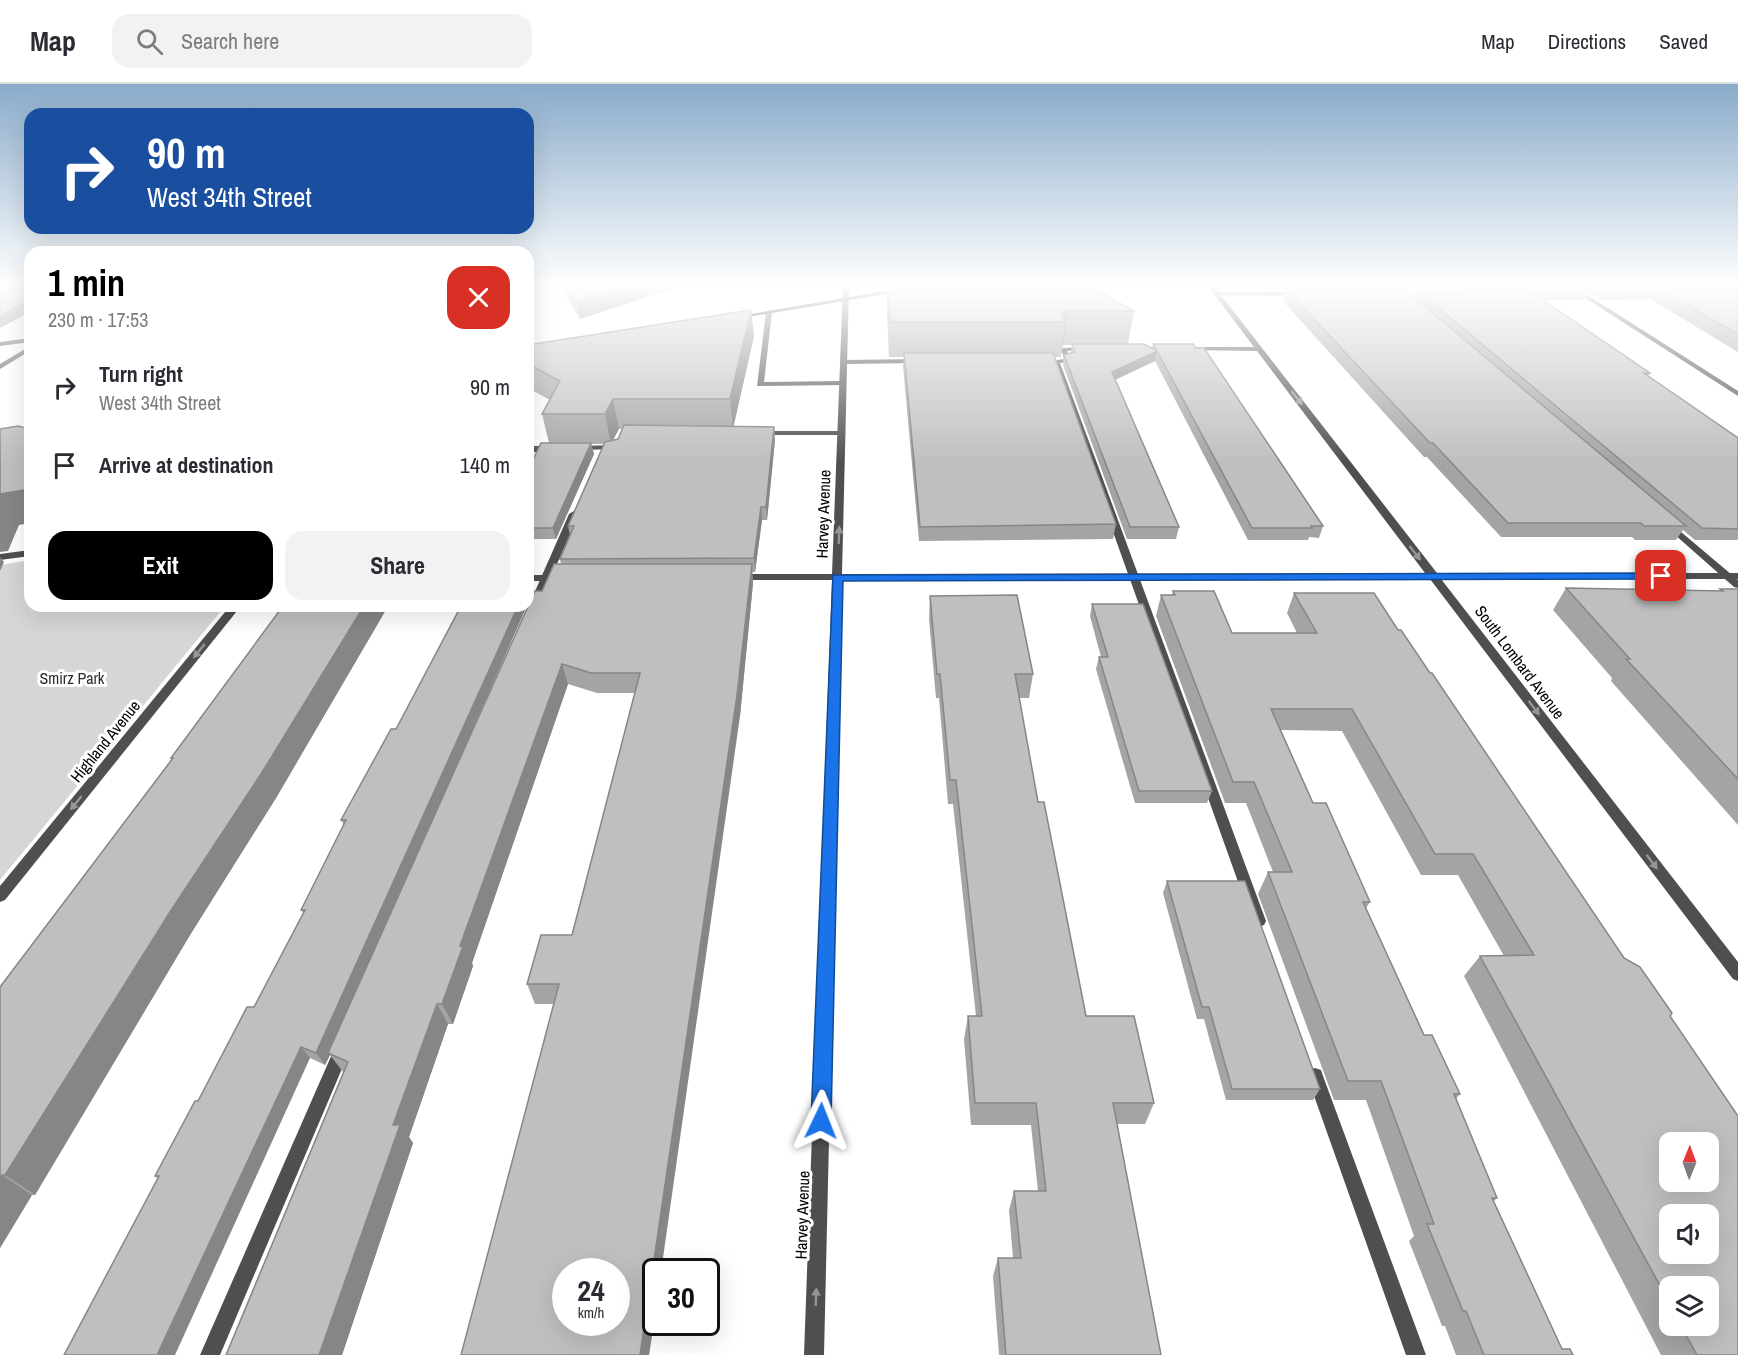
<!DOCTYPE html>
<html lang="en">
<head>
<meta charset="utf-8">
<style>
  :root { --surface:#fff; --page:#f2f2f3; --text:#2b2b33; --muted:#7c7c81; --line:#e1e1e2; --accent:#000 }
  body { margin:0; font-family:"Archivo Narrow",sans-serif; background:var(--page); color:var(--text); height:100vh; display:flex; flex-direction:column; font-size:22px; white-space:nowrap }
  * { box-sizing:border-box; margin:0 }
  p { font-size:20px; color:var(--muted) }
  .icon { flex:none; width:33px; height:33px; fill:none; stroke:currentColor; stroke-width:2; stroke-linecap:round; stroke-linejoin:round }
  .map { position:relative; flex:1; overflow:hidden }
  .sheet { position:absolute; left:24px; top:162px; width:510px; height:366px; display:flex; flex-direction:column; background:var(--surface); border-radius:18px; box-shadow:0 6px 24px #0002 }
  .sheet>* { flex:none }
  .hud { position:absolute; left:24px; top:24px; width:510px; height:126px; border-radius:18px; box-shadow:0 6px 24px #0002; background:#1a4fa0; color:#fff; overflow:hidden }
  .needle { width:39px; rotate:1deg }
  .fabs { position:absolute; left:1659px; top:1048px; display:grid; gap:12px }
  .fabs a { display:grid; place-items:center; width:60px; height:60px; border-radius:12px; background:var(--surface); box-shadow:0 6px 24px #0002; font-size:30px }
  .speed { position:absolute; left:552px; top:1174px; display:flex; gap:12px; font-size:30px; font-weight:700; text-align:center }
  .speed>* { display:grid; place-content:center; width:78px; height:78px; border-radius:50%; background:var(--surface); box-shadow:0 6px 24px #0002; line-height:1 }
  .speed small { font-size:15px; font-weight:400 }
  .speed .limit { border:3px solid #111; border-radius:9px; background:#fff; color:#111 }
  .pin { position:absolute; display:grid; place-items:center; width:51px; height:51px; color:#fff; margin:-26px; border-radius:12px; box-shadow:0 3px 9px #0006 }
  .me { position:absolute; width:66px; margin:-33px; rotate:2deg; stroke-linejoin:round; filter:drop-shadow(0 0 4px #0008) }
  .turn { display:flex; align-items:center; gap:21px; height:126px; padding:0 24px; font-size:27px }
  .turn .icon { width:78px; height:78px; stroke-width:2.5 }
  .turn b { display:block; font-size:42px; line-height:51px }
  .round { display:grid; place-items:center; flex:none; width:63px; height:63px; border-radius:18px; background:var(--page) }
  .summary { display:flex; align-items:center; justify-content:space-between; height:102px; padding:0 24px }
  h1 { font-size:36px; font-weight:700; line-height:45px; color:var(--accent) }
  .primary-button { display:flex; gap:12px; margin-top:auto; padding:12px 24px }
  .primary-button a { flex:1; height:69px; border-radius:18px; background:var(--accent); color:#fff; font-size:24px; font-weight:700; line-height:69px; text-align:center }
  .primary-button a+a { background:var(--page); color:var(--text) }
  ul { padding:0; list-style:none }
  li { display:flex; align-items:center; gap:18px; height:78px; padding:0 24px }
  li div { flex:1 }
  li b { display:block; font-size:22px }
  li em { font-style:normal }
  header { display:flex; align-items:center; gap:36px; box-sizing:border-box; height:84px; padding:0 30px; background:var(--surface); border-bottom:2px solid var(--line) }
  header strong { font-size:28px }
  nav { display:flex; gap:33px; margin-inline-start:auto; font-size:21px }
  .search { width:420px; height:54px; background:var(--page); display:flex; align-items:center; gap:15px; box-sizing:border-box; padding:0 21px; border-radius:18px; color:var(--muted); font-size:22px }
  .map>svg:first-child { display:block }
  .green { fill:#d6d6d6 }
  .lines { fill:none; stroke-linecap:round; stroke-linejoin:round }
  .service { fill:#4f4f4f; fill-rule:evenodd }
  .minor { fill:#4f4f4f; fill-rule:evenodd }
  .secondary { fill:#1c1c1c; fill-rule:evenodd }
  .wall { fill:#a4a4a4; fill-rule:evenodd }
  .shaded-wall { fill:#868686 }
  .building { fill:#bfbfbf; stroke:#868686; stroke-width:1.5; fill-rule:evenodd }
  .oneway { fill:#959595 }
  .route { fill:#1a73e8; stroke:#114b97; stroke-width:1.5 }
  .labels { text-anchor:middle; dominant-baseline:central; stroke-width:6; stroke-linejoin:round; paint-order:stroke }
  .street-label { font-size:16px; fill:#000; stroke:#fff }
  .park-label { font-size:16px; fill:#2d2d2d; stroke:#fff }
</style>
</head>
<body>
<header>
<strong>Map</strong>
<div class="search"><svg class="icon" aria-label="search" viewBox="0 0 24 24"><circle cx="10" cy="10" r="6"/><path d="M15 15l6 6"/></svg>Search here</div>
<nav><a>Map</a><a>Directions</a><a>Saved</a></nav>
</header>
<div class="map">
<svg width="1738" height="1271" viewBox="0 0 1738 1271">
  <rect width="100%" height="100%" fill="#fff"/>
  <polygon class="green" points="30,476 30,522 225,522 0,796 0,481"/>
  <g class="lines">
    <g class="service">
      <polygon points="1231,201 1320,201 1291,206 1234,203"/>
      <polygon points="1402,201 1486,201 1487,202 1484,204 1406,204 1403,211 1390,211 1390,209 1399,208"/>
      <polygon points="1217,208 1300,208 1303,210 1300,212 1215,211 1215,209"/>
      <polygon points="769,226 772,228 764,298 843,297 846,297 846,301 757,302 766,228"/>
      <polygon points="30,254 30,258 0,262 0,258"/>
      <polygon points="1086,263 1088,264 1088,266 1067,267 1072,277 1060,279 1266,837 1264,841 1259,843 1254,841 1252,837 1052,277 1064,275 1061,264"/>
      <polygon points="1188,263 1259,263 1262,265 1259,267 1186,266 1186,264"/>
      <polygon points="919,275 923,277 922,279 844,280 840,278 844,276"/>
      <polygon points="756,347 842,347 846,349 842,351 756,351"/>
      <polygon points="616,361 619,361 619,365 577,366 573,364 577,362"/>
      <polygon points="528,362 554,362 558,365 554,368 528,368"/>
      <polygon points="574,427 579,430 539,521 538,523 530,523 529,521 569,430"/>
      <polygon points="1668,437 1738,496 1738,504 1734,503 1665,442 1665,438"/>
      <polygon points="30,466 30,472 0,476 0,470"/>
      <polygon points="342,958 348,961 350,966 220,1271 200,1271 336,961"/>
      <polygon points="1315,984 1321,986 1323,992 1426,1271 1406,1271 1307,992 1309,986"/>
    </g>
    <g class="minor">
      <polygon points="843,201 849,201 842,490 1425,489 1207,201 1213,201 1437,489 1738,489 1738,495 1441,495 1738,878 1738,897 1733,895 1430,495 842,496 824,1271 804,1271 832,496 737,496 732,493 737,490 832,490"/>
      <polygon points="1565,201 1572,201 1738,307 1738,312"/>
      <polygon points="30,262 30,267 0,285 0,280"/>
      <polygon points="528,491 564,491 569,494 564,497 528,497"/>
      <polygon points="230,522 241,522 5,816 0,818 0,802"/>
    </g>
    <polygon class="secondary" points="902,204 904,207 736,235 733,233"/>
  </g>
  <g class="wall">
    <polygon points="559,201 683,201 580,235"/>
    <polygon points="887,201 1134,227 1128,260 1152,264 1153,260 1323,442 1319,454 1309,453 1308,456 1248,456 1155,277 1115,296 1179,443 1176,455 1127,455 1063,281 1064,271 1071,269 1072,261 1063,261 1061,273 1055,273 1116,440 1113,455 919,457 903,282 904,273 889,273 887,230"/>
    <polygon points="1470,201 1738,201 1738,268 1650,215 1599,216 1587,208 1584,216 1543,216 1650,289 1648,292 1738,354 1738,455 1737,456 1695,456 1683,446 1676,456 1635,456 1632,453 1501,453 1427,373 1424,373 1282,216 1286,205 1414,213 1417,206 1468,206"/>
    <path d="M751 226 754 252 733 343H774L775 356 767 436H762L755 488H752L753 499 740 632 553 920H535L527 900 572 851 635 609H597L568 600 472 879 473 882 453 940H448L409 1053 413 1059 342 1271H226L343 988 330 971 325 981 310 974 157 1094 155 1092 198 1017 254 923 303 829 301 826 344 741 341 736 396 645 461 522H524L525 526 449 699 542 507 561 480 560 475 570 451 568 442 604 360H591L594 370 556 455H528V386L549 359 542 330 550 316 528 304V261ZM619 345H622L618 355 612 356Z"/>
    <polygon points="1566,504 1719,507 1720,505 1738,505 1738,741 1611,597 1612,594 1553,526"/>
    <path d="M1173 507 1232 549H1297L1287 529 1294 509 1398 546 1624 874 1670 932 1738 1271H1661L1464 892 1480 872H1504L1458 791H1421L1342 647 1281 646 1313 719 1370 818 1366 824 1424 951 1460 1010 1456 1015 1497 1114 1494 1117 1562 1265 1573 1271H1456L1445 1242H1442L1409 1157 1414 1152 1366 1016H1334L1258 810 1268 788H1273L1246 719H1225L1156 532 1161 511H1172ZM1670 1203 1708 1242H1670Z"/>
    <polygon points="930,512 1033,590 1029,614 1019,614 1038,718 1086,932 1154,1019 1145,1040 1117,1040 1161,1271 999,1271 993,1192 998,1174 1013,1174 1009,1126 1014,1107 1038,1107 1031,1041 971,1041 964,955 968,932 976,932 953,720 948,720 939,614 936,614 929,535"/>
    <polygon points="1092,520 1212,707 1207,719 1135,719 1096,585 1099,573 1101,573 1090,532"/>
    <polygon points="283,522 386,522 387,524 276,714 190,851 35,1111 32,1111 0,1164 0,903 172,676 171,674"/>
    <polygon points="1167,797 1320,1005 1313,1016 1226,1016 1204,935 1197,935 1163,809"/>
  </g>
  <g class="shaded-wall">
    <polygon points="627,201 683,201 580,235 576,217"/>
    <polygon points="30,216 30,228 0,244 0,232"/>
    <polygon points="751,226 754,252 733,345 730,315"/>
    <polygon points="1068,227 1063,261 1062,261 1065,238 1062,230"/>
    <polygon points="1157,267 1155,277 1110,298 1112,288"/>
    <polygon points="613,315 619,345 611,360 605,330"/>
    <polygon points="774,343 775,356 767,436 766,423"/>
    <polygon points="591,359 594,370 556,455 553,444"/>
    <polygon points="30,405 30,439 19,441 8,467 0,468 0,410"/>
    <polygon points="761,423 762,436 755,488 754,474"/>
    <polygon points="0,473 4,478 0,487"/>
    <polygon points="752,480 753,499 740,632 661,1188 656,1188 656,1228 649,1271 640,1271"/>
    <polygon points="364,522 386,522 387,524 276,714 190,851 35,1111 5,1091 170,828"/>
    <polygon points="518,522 524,522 525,526 330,970 328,969 330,971 325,981 316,969"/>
    <polygon points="562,580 568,600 472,879 473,882 453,940 442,920 460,862"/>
    <polygon points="437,920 448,940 409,1053 413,1059 342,1271 319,1271 393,1041"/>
    <polygon points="301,963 310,974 175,1271 157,1271"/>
    <polygon points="2,1091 32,1111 0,1164 0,1094"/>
  </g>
  <g class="building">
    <polygon points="0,201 30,201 30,216 0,232"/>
    <polygon points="566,201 627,201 576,217"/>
    <polygon points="887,201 1088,201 1134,227 1068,227 1062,230 1065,238 890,238"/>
    <polygon points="1481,201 1579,201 1588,207 1530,207 1650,289 1644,289 1738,354 1738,445 1702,444 1417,206 1496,206"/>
    <polygon points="1602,201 1738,201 1738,250 1656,203 1605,203"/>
    <polygon points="1403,204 1686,442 1644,442 1641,439 1508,439 1433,359 1430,359 1286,205"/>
    <polygon points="751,226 730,315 613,315 605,330 542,330 560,297 528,280 528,261"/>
    <polygon points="1072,260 1144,260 1157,267 1153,260 1193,260 1196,264 1204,264 1323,442 1311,442 1312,444 1252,444 1157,267 1112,288 1179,443 1130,443 1064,271 1075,268"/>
    <polygon points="904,269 1053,269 1116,440 920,443"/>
    <polygon points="624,341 774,343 766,423 761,423 754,474 560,475 574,442 568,442 605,358 618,355"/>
    <polygon points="18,342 30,345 30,405 0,410 0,345"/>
    <polygon points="541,359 591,359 553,444 528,444 528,386"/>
    <path d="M554 480H752L737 611 640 1271H461L559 900H527L541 851H572L640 589H591L562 580 460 862H463L442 920H437L393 1041H400L319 1271H226L348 978 328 969 535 507H542ZM566 1188H616V1239H566Z"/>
    <polygon points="1566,504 1723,507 1720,505 1738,505 1738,695 1626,575 1630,575"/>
    <path d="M1173 507H1214L1232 549H1317L1294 509H1374L1398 546H1401L1430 589H1432L1624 874 1640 883 1672 929 1670 932 1738 1032V1271H1697L1681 1242H1708V1203H1670V1220L1480 872 1534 871 1473 770H1435L1352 625H1271L1313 719H1326L1370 818H1363L1424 951H1432L1460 1010H1454L1497 1114H1492L1562 1265H1570L1573 1271H1484L1466 1227H1463L1427 1140H1434L1381 997H1348L1268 788H1292L1254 698H1233L1161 511H1175ZM1670 1059H1708V1098H1670ZM1670 1131H1708V1170H1670Z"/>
    <polygon points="1017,511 1033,590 1015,590 1038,718 1044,718 1086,932 1134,932 1154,1019 1113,1019 1161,1271 1006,1271 998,1174 1021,1174 1014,1107 1046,1107 1036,1019 975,1019 968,932 982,932 956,696 950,696 940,590 937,590 930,512"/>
    <polygon points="1092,520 1143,520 1212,707 1139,707 1099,573 1108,573"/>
    <polygon points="283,522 364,522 261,690 170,828 5,1091 2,1091 0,1094 0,903 173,674 171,674"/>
    <polygon points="461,522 518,522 316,969 301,963 157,1271 64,1271 159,1092 155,1092 195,1017 198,1017 247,923 254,923 305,826 301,826 346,736 341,736 391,645 396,645"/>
    <polygon points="1167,797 1245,797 1320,1005 1232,1005 1209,923 1202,923"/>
  </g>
  <defs><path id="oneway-solid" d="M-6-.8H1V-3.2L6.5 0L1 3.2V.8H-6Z" transform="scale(1.5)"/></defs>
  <g class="oneway">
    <use href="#oneway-solid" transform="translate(1297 314) rotate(52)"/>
    <use href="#oneway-solid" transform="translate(839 451) rotate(-88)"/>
    <use href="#oneway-solid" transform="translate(1415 469) rotate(52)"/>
    <use href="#oneway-solid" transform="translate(199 567) rotate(129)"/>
    <use href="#oneway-solid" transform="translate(1534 624) rotate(53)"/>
    <use href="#oneway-solid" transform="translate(76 719) rotate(129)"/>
    <use href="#oneway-solid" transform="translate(1652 778) rotate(53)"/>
    <use href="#oneway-solid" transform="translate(816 1213) rotate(-88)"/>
  </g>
  <linearGradient id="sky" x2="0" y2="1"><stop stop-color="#8aabca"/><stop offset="0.53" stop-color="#fff"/><stop offset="1" stop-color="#fff" stop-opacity="0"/></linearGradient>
  <rect width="1738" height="379" fill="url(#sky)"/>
  <polygon class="route" points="1661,489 1665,490 1665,495 843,497 831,1037 828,1044 821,1047 814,1044 811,1037 833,491"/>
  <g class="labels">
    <g class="street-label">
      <text transform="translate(823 430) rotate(-88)">Harvey Avenue</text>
      <text transform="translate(1520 578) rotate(53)">South Lombard Avenue</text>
      <text transform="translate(105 657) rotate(-51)">Highland Avenue</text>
      <text transform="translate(802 1131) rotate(-88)">Harvey Avenue</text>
    </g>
    <g class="park-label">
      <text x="72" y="594">Smirz Park</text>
    </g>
  </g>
</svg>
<div class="fabs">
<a><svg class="needle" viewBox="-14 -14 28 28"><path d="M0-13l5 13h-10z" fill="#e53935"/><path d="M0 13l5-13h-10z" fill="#7c7c81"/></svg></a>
<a><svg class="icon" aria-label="sound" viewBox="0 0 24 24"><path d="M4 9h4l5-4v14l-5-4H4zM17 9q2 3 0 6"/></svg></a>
<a><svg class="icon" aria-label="layers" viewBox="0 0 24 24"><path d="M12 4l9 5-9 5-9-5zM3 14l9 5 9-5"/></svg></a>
</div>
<div class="speed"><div>24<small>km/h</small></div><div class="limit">30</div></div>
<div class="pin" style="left:1661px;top:492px;background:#d93025"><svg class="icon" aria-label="arrive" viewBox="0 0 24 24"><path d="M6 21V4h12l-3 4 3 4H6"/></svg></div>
<svg class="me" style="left:821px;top:1037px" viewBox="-20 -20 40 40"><path d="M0-17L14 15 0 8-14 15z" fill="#1a73e8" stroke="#fff" stroke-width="4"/></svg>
<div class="hud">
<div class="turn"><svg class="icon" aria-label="right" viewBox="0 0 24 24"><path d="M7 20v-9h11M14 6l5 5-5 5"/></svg><div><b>90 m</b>West 34th Street</div></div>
</div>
<section class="sheet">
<div class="summary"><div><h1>1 min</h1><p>230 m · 17:53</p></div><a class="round" style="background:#d93025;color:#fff"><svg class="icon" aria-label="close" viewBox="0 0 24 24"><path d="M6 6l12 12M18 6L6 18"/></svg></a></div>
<ul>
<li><svg class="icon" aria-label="right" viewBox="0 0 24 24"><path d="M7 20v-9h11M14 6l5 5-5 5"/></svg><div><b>Turn right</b><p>West 34th Street</p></div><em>90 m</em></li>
<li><svg class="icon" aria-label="arrive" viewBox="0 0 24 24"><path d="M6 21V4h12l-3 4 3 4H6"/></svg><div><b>Arrive at destination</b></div><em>140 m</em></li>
</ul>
<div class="primary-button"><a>Exit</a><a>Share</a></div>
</section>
</div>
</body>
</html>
